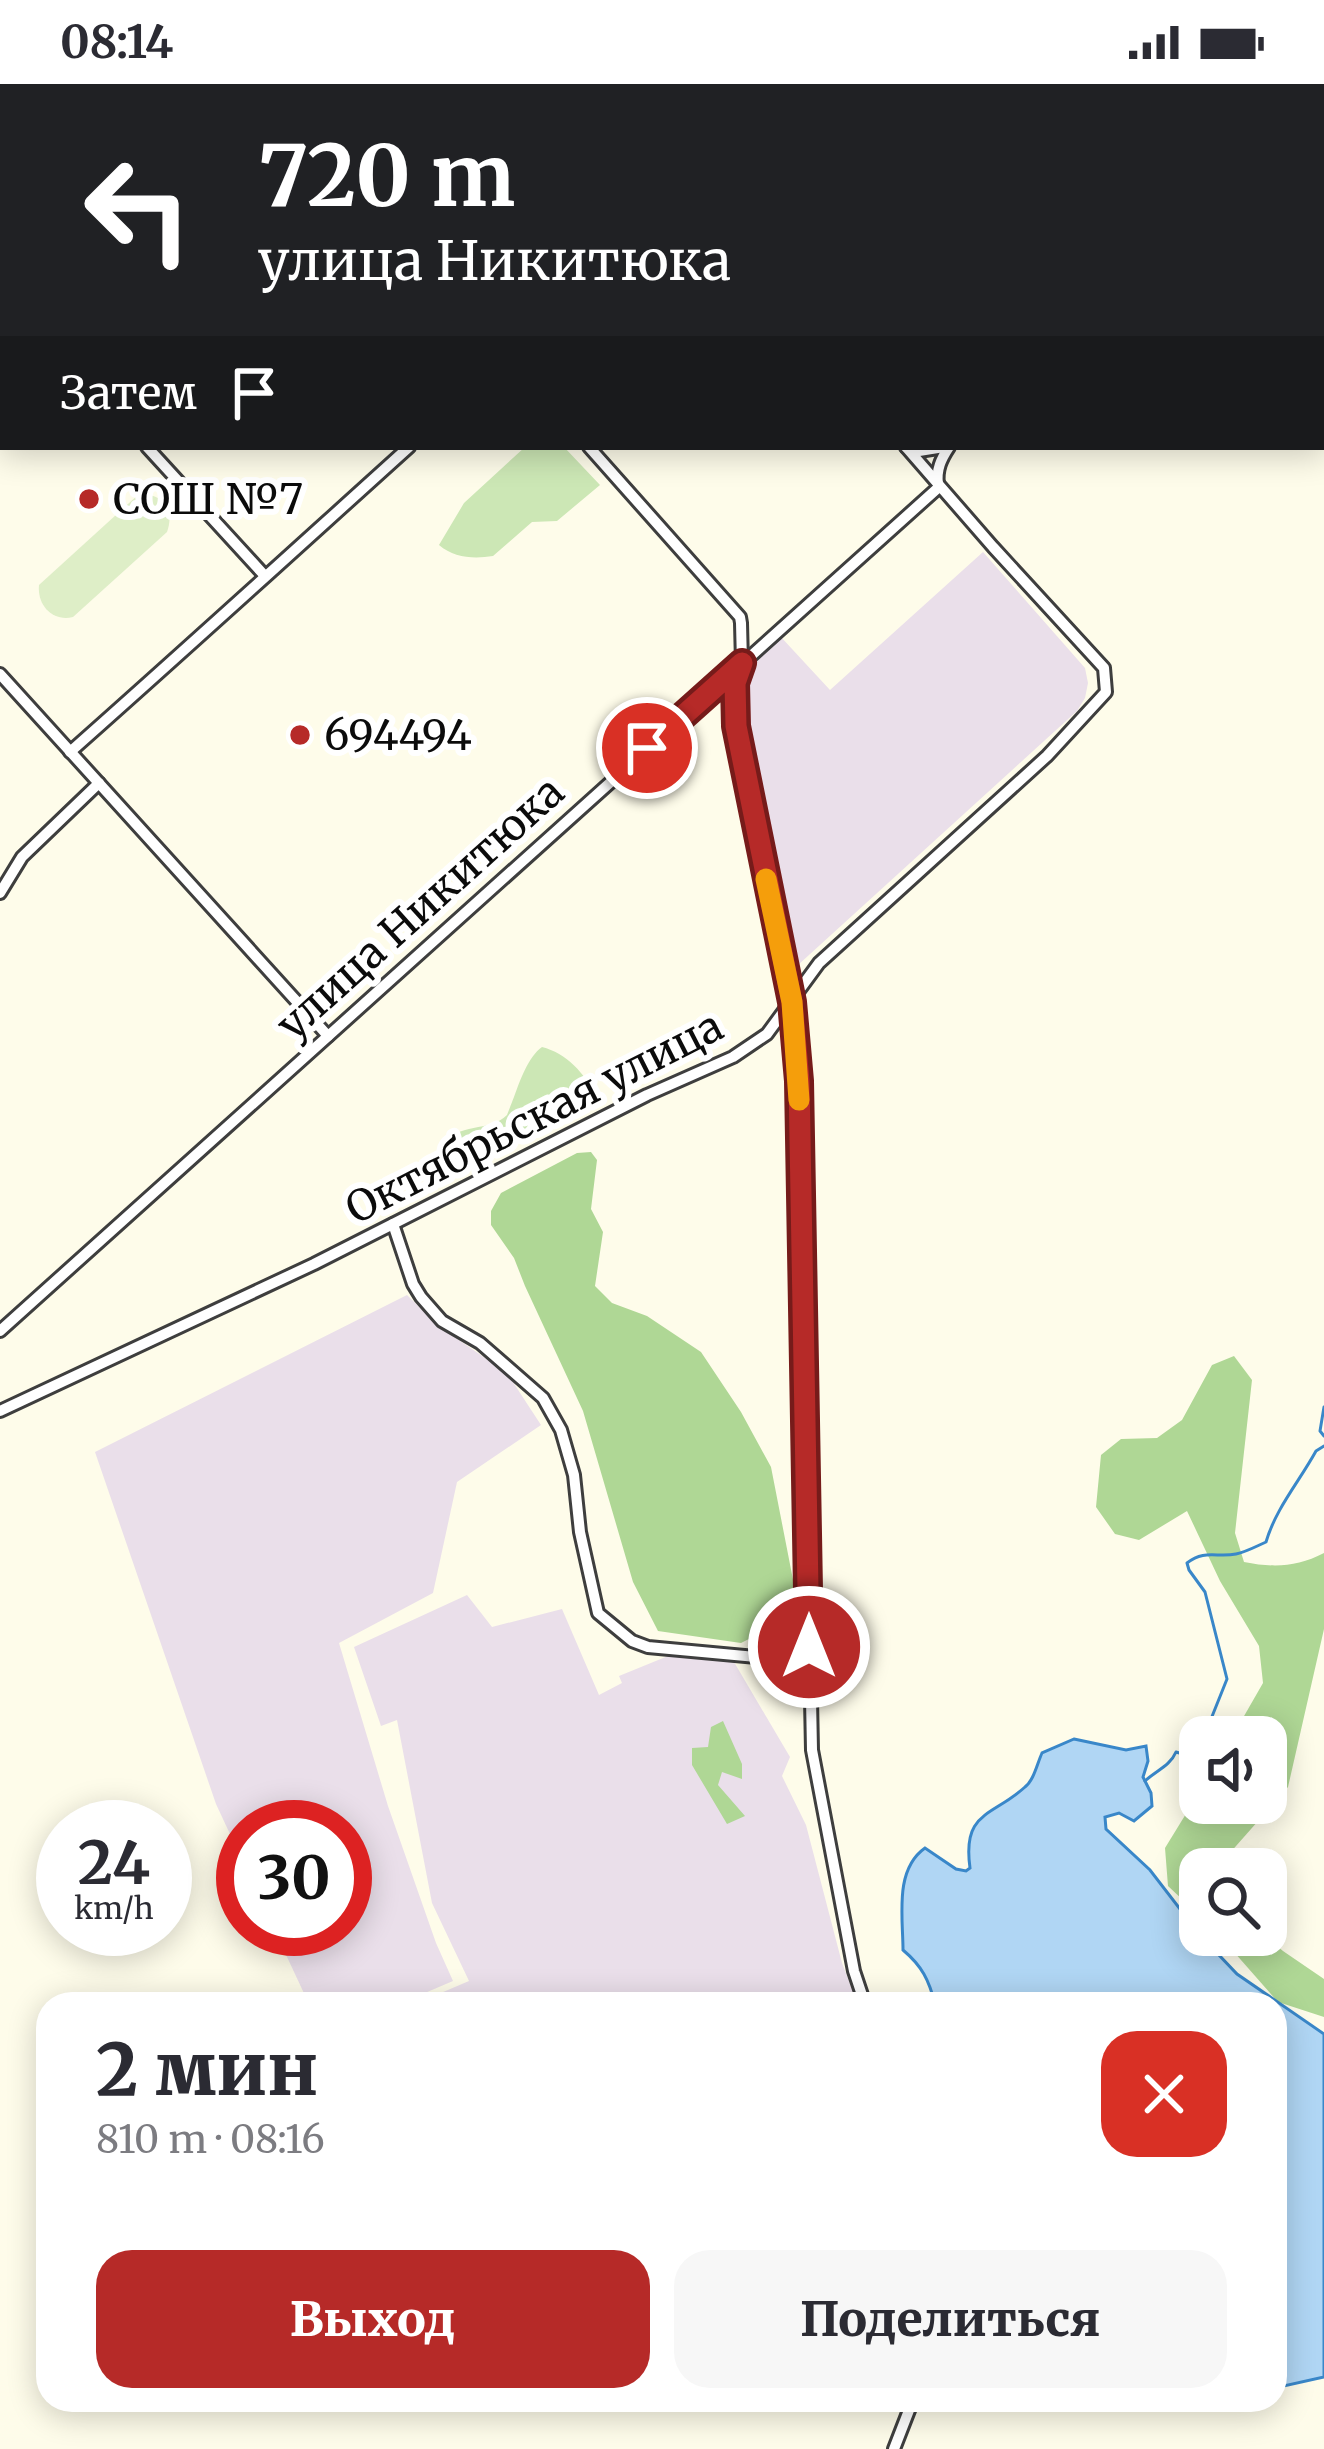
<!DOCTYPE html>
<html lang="ru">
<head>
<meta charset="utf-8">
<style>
  :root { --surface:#fff; --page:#f7f7f7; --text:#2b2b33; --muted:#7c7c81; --accent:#b62a28 }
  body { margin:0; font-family:Merriweather,serif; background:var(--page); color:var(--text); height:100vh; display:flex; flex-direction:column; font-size:45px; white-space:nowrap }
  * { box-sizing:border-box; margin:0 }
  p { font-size:39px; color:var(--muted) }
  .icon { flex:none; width:66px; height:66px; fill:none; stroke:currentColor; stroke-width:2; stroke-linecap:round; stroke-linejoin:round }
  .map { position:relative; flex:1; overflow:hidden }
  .drawer { position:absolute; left:36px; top:1908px; width:1251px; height:420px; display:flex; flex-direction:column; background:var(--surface); border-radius:36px; box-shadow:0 6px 30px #0003 }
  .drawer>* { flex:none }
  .hud { position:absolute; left:0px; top:0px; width:1326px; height:366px; box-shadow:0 6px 30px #0003; background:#202124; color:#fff; overflow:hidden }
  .controls { position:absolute; left:1179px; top:1632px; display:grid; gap:24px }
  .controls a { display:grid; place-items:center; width:108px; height:108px; border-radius:24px; background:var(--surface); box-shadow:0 6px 30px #0003; font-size:60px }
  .speed { position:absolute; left:36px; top:1716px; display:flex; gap:24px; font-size:60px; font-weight:700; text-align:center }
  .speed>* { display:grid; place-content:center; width:156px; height:156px; border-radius:50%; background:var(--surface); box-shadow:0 6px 30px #0003; line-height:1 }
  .speed small { font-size:30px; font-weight:400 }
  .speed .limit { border:18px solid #d22; background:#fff; color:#111 }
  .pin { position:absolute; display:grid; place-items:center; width:102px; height:102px; color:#fff; margin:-51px; border:6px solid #fff; border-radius:50%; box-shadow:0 3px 12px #0007 }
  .me { position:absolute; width:132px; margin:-66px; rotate:0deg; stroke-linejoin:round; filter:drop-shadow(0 0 9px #0008) }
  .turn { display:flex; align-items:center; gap:42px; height:252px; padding:0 60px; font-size:54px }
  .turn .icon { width:156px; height:156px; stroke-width:2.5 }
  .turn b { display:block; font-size:84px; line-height:102px }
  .then { display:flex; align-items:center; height:114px; padding:0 60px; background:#0003; gap:24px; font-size:45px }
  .round { display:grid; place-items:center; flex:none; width:126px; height:126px; border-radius:36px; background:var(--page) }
  .summary { display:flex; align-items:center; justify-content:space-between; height:204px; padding:0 60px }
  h1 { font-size:72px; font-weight:800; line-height:90px }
  .cta { display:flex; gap:24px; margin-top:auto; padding:24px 60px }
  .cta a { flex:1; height:138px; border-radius:36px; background:var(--accent); color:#fff; font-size:48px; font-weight:800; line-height:138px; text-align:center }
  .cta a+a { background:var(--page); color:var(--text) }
  .status { display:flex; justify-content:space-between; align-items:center; height:84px; padding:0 60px; background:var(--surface); direction:ltr }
  .status svg { height:33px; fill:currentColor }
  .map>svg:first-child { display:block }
  .industrial { fill:#eadfea }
  .green { fill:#cce7b5 }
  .forest { fill:#afd795 }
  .pitch { fill:#deeec7 }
  .water { fill:#b0d6f4; stroke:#3987c9; stroke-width:3 }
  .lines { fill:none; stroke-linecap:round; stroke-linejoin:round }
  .stream { stroke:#3987c9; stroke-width:3 }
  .minor-casing { stroke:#3e3e3e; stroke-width:16 }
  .minor { stroke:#fff; stroke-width:10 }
  .route-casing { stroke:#761b1a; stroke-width:30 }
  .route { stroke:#b62a28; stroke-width:21 }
  .slow { stroke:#f59e0b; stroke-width:21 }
  .poi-dot { fill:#b62a28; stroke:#fff; stroke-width:4.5 }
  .labels { text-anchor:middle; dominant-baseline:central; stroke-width:12; stroke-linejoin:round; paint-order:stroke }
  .poi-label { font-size:42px; fill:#0b0b0b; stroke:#fff; text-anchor:start }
  .street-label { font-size:42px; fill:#0b0b0b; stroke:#fff }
</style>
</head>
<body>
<div class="status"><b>08:14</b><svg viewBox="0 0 49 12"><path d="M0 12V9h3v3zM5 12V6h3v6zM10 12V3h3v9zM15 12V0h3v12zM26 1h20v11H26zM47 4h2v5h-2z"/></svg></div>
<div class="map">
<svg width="1324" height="2365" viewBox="0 0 1324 2365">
  <rect width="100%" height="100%" fill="#fefcea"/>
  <g class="industrial">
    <polygon points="983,468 1085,584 1088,599 1085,614 1077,627 798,881 778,853 736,628 744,585 780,552 830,606"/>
    <polygon points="407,1211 440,1243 507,1289 541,1341 457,1398 433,1509 339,1559 388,1722 436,1859 453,1897 399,1920 309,1920 274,1845 345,1845 345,1743 243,1743 243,1778 216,1720 95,1368"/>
    <polygon points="467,1511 492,1543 562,1525 599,1611 622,1599 619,1592 668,1572 734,1578 790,1673 782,1692 806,1741 842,1879 858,1920 415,1920 469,1897 432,1819 397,1636 381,1642 354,1563"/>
  </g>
  <g class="green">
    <path d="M525 363H564L600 401 557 437 532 438 493 472C474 475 454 474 439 461L464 419Z"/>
    <path d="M542 963C566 969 586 990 595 1012L592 1019C557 1032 475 1093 442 1082L438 1063C459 1037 489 1049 507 1031 508 1029 513 1015 514 1013 520 997 528 973 542 963Z"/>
  </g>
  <g class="forest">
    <polygon points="591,1068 597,1076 591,1125 603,1148 595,1202 612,1219 647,1232 701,1268 741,1328 771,1383 796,1511 786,1536 741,1559 658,1547 633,1498 583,1327 525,1202 514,1174 491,1141 491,1127 501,1109 577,1069"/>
    <path d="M1234 1272 1252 1296 1235 1449 1244 1478C1274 1484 1297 1483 1324 1469V1545L1288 1703 1221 1779V1785H1200V1832L1168 1802 1165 1764 1200 1707V1719H1266V1653H1232L1263 1599 1259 1562 1220 1497 1187 1427 1139 1456 1115 1450 1096 1423 1101 1371 1121 1355 1157 1354 1182 1336 1212 1281Z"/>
    <polygon points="723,1637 742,1680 742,1695 722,1688 718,1701 745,1732 727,1740 692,1681 692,1664 708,1663 711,1643"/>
    <polygon points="1219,1851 1264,1851 1283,1867 1324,1895 1324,1933 1278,1918"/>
  </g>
  <path class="pitch" d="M139 410C163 409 175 426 167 448L73 533C52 538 37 521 39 501Z"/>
  <path class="water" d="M1074 1655 1126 1666 1146 1662 1148 1677 1143 1693 1151 1709 1152 1722 1134 1737 1119 1729 1105 1733 1106 1745 1150 1786 1200 1851 1237 1890 1324 1950V2293L1275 2304V1920H935C929 1896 922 1882 903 1866 903 1833 894 1786 925 1764L956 1785 966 1787 970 1784C962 1727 992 1733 1025 1703 1034 1696 1037 1680 1042 1669Z"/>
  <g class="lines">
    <g class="stream">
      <polyline points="1324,1323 1320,1347 1324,1352"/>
      <path d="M1200 1653 1211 1635 1227 1595 1205 1508 1189 1486 1187 1479C1205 1465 1217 1474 1236 1470 1246 1468 1257 1462 1266 1458 1276 1424 1299 1398 1316 1367L1324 1362"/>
      <path d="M1145 1697C1157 1686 1170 1682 1176 1668L1186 1671 1190 1665 1200 1674V1655"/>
    </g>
    <defs>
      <g id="minor">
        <polyline points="263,0 266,3"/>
        <polyline points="571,0 574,3"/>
        <polyline points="281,3 284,0"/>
        <polyline points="1323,174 1324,174"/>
        <polyline points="0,204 3,207"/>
        <polyline points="0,255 3,252"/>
        <polyline points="147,363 265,492"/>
        <polyline points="589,363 740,533 741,539 742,579 735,599 734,617 736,642 792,918 799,997 812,1666 854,1887 865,1920"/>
        <polyline points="906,363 919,367 944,363"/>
        <path d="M938 400C936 386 941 375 949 363"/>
        <polyline points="0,590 328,952"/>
        <path d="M70 668C184 567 296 465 409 363"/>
        <polyline points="0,809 22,773 99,699"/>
        <polyline points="393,1140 413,1200 421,1213 442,1237 480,1259 543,1314 561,1346 574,1391 580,1448 598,1529 632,1557 648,1563 788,1576 808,1597"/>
        <polyline points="0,1247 939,403"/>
        <polyline points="0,1327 314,1180 647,1011 733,973 767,950 819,879 1047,672 1106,608 1104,584 993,463 906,363"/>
        <polyline points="894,2365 913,2316"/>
      </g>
    </defs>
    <use href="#minor" class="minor-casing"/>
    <use href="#minor" class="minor"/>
  </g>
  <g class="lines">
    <defs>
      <polyline id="route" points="647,664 742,579 735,599 736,642 792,918 799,997 809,1563"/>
    </defs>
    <use href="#route" class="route-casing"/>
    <use href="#route" class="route"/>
    <polyline class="slow" points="766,795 792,918 799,1016"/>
  </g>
  <g class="poi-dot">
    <circle cx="89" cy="415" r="12"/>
    <circle cx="300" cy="651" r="12"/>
  </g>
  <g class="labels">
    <g class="poi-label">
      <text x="113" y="415">СОШ №7</text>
      <text x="324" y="651">694494</text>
    </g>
    <g class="street-label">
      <text transform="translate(420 824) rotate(-42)">улица Никитюка</text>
      <text transform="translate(534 1033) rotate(-27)">Октябрьская улица</text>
    </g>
  </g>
</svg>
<div class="controls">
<a><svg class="icon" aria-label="sound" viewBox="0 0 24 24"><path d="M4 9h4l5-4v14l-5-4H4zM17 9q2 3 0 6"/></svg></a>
<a><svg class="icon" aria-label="search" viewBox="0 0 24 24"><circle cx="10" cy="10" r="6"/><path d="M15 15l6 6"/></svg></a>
</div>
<div class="speed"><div>24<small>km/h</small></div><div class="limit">30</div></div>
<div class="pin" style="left:647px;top:664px;background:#d93025"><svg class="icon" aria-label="arrive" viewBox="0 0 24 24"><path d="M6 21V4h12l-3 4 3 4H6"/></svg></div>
<svg class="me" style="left:809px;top:1563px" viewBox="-20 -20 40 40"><circle r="17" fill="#b62a28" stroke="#fff" stroke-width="3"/><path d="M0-11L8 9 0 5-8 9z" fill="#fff"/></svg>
<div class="hud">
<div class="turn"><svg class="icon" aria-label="left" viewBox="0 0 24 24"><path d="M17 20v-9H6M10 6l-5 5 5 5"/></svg><div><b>720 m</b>улица Никитюка</div></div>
<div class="then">Затем<svg class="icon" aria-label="arrive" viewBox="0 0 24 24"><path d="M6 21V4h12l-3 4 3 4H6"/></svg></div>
</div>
<section class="drawer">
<div class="summary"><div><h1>2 мин</h1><p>810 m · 08:16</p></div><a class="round" style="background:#d93025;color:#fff"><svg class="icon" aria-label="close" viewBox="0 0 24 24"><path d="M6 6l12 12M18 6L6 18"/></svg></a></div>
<div class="cta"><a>Выход</a><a>Поделиться</a></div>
</section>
</div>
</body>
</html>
